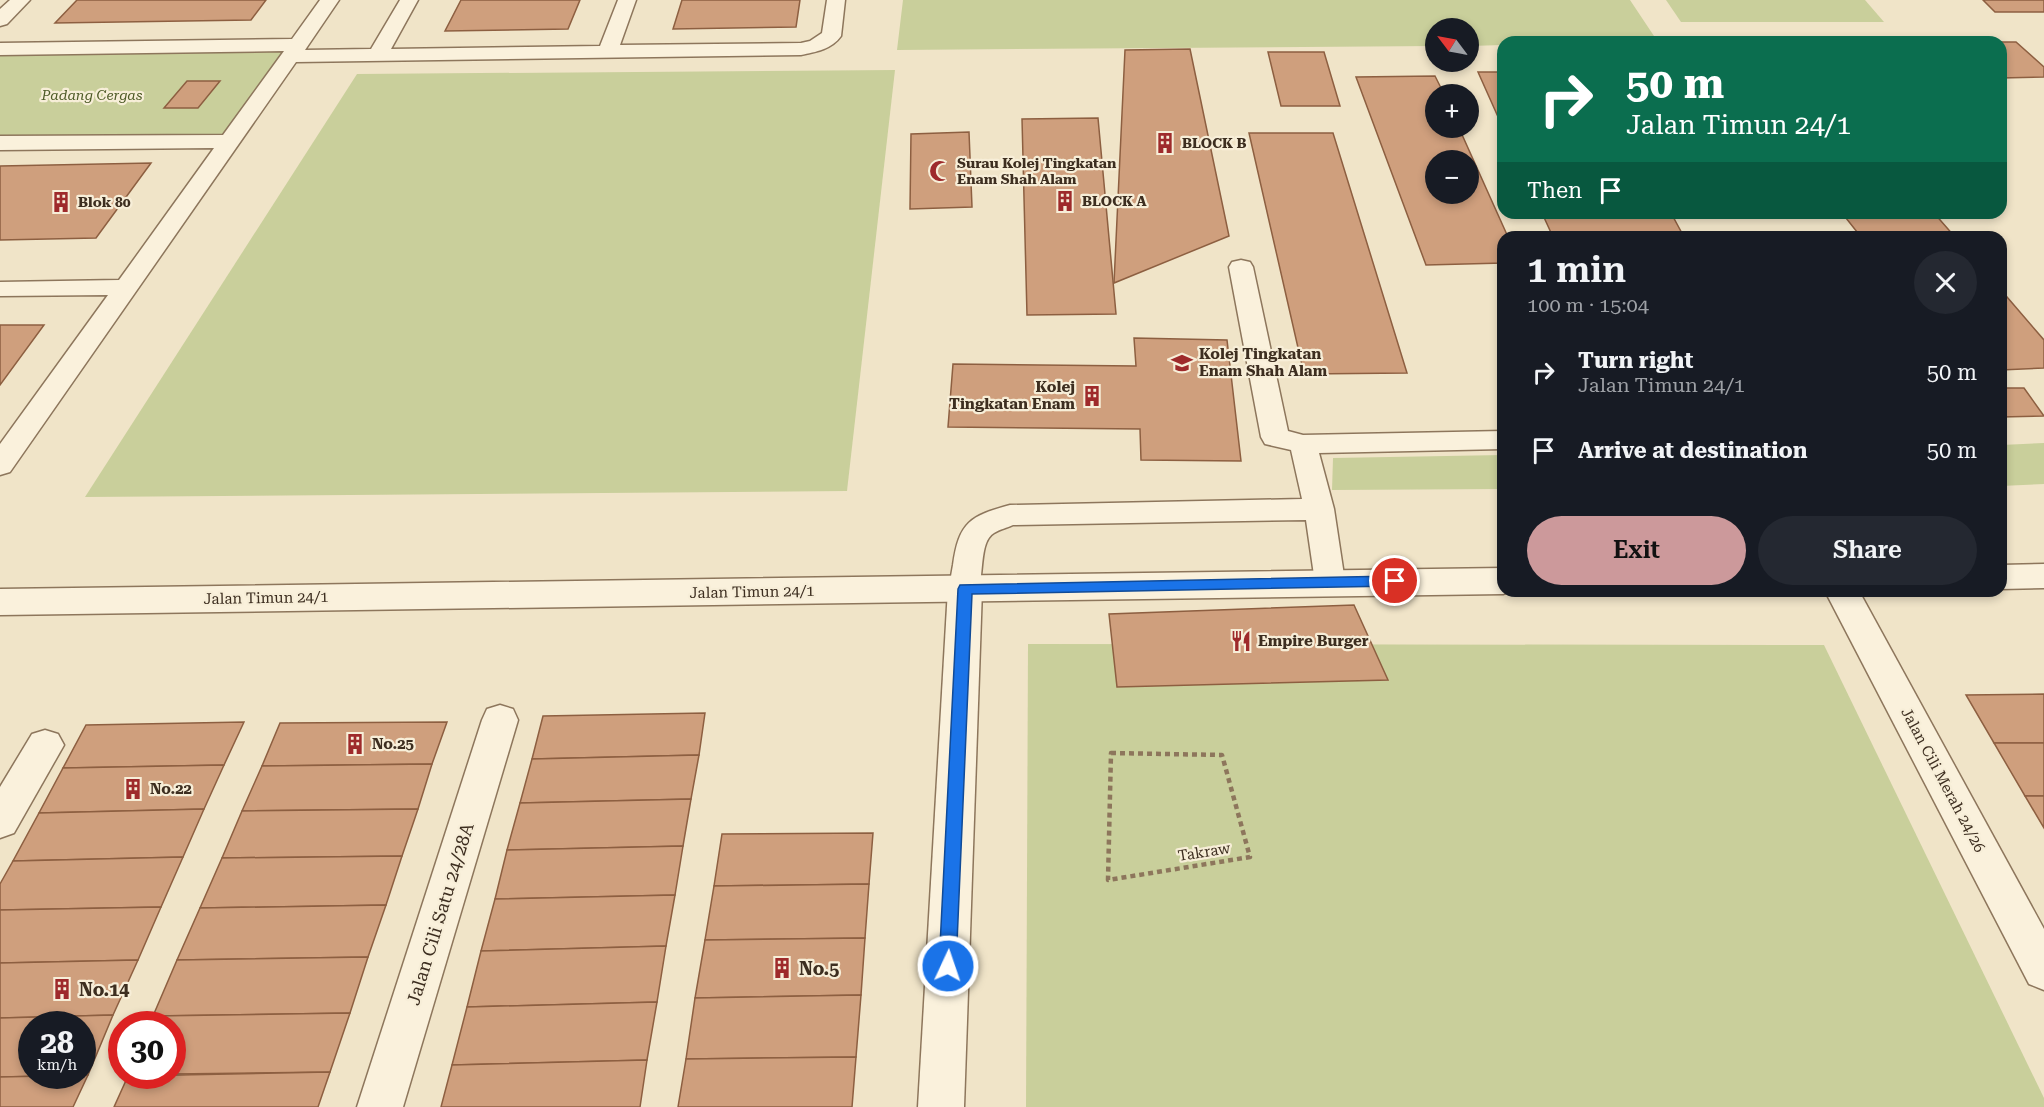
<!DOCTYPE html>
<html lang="en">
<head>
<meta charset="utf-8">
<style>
  :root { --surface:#171b24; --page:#242831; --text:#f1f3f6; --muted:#9ea1a6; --accent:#cc999b }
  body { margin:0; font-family:"Roboto Serif",serif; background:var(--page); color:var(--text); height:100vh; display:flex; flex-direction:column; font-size:22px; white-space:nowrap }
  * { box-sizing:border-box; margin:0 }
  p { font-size:20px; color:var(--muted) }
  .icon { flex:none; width:33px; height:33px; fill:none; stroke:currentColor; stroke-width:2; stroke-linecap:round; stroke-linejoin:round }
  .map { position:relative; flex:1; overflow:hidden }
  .details { position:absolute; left:1497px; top:231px; width:510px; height:366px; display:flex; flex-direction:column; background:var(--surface); border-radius:18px; box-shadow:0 3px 9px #0003 }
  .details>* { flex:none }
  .guide { position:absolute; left:1497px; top:36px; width:510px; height:183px; border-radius:18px; box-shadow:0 3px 9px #0003; background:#0b6e4f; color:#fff; overflow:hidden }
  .needle { width:39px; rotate:302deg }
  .fabs { position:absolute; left:1425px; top:18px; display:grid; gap:12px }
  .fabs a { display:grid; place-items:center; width:54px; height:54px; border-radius:50%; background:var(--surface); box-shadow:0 3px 9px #0003; font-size:30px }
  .speed { position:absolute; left:18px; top:1011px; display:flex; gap:12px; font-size:30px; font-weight:700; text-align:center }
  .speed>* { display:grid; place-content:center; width:78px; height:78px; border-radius:50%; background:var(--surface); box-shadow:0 3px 9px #0003; line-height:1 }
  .speed small { font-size:15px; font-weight:400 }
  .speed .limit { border:9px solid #d22; background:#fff; color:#111 }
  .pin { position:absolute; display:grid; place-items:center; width:51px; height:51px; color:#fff; margin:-26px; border:3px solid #fff; border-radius:50%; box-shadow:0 2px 6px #0007 }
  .me { position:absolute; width:66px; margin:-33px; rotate:3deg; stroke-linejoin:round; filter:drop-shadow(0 0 4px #0008) }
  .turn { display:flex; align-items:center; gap:21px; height:126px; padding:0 30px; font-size:27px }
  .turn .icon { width:78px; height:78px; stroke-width:2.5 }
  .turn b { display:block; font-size:42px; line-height:51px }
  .then { display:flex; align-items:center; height:57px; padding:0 30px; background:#0003; gap:12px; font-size:22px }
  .round { display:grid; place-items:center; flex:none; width:63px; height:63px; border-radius:32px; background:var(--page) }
  .overview { display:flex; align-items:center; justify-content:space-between; height:102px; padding:0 30px }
  h1 { font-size:36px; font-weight:600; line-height:45px }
  .button { display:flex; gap:12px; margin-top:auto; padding:12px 30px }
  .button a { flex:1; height:69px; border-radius:36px; background:var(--accent); color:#111; font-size:24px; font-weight:600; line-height:69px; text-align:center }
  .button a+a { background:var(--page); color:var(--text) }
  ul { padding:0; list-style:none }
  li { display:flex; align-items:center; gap:18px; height:78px; padding:0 30px }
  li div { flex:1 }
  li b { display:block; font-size:22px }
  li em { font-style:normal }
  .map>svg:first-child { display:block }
  .green { fill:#c9cf9b }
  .building { fill:#cf9f7d; stroke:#8d5f41; stroke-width:1.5; fill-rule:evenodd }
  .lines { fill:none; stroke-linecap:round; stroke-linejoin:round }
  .service-casing { stroke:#8d765c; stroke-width:3 }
  .minor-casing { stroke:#8d765c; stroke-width:3 }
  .tertiary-casing { stroke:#8d765c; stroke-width:3 }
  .path { stroke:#8d765c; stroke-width:4.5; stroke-dasharray:5 4; stroke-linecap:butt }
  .service { fill:#faf1dc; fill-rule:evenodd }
  .minor { fill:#faf1dc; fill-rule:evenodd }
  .tertiary { fill:#faf1dc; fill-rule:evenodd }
  .route { fill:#1a73e8; stroke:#114b97; stroke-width:1.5 }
  .labels { text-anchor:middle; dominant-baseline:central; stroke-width:4.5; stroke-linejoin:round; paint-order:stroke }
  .far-park-label { font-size:14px; font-style:italic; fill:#4d5a26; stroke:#f7eed8 }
  .far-poi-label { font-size:14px; font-weight:bold; fill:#3d2e20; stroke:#f7eed8; text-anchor:start }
  .poi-label { font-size:15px; font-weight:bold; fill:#3d2e20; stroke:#f7eed8; text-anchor:start }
  .street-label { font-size:15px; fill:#3d2e20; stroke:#f7eed8 }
  .near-street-label { font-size:18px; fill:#3d2e20; stroke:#f7eed8 }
  .near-poi-label { font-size:18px; font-weight:bold; fill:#3d2e20; stroke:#f7eed8; text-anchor:start }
</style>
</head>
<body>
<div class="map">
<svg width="2044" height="1107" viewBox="0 0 2044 1107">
  <rect width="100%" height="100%" fill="#f0e4c8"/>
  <g class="green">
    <polygon points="903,0 1630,0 1658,42 1503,42 1503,45 1469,46 1468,28 1436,28 1435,46 897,50"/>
    <polygon points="1666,0 1865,0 1884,22 1681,22"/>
    <polygon points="298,45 230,141 0,143 0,49"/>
    <polygon points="895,70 847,491 85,497 357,74"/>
    <polygon points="2044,443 2044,484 2001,486 2001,445"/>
    <polygon points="1503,455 1503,489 1332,490 1333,458"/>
    <polygon points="1028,644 1824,645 2044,1098 2044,1107 1026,1107"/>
  </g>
  <g class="building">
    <polygon points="77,0 266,0 251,20 55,23"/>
    <polygon points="461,0 580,0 568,29 445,31"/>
    <polygon points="682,0 800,0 796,27 673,29"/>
    <polygon points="1983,0 2044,0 2044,12 1995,12"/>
    <polygon points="2001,42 2016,42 2044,67 2044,77 2001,78"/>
    <polygon points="1190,49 1229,236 1114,283 1125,50"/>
    <polygon points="1268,52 1324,52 1340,106 1281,106"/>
    <polygon points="1478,72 1503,72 1503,128"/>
    <path d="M1435 76 1444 94H1436V128H1459L1508 237H1503V263L1426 265 1356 77ZM1436 160H1468V194H1436Z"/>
    <polygon points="187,81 220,81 198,108 164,108"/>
    <polygon points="1098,118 1116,314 1027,315 1022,119"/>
    <polygon points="969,132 972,207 910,209 911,134"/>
    <polygon points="1249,133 1333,133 1407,373 1304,374"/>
    <polygon points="151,163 96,238 0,240 0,166"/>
    <polygon points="1542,213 1671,213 1684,237 1553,237"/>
    <polygon points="1842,213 1934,213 1955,237 1861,237"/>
    <polygon points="2001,290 2044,340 2044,368 2001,370"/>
    <polygon points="0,325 44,325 0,385"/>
    <polygon points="1134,338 1227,340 1241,461 1141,460 1140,429 948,427 953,364 1136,366"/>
    <polygon points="2001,388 2024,388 2044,416 2001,417"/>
    <polygon points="1354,605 1388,680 1117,687 1109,614"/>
    <polygon points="2044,694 2044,743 1994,743 1966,695"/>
    <polygon points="705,713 699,755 532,759 543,716"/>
    <polygon points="244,722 224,765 63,768 86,725"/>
    <polygon points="447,722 432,764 262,766 280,723"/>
    <polygon points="1994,743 2044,743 2044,796 2025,796"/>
    <polygon points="699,755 691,799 520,803 532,759"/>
    <polygon points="432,764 418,809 242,811 262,766"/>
    <polygon points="224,765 204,809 39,813 63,768"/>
    <polygon points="2025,796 2044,796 2044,828"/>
    <polygon points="691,799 683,846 507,850 520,803"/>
    <polygon points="204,809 183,857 13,861 39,813"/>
    <polygon points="418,809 402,856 222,858 242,811"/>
    <polygon points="873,833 869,884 714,886 722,834"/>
    <polygon points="683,846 675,895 495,899 507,850"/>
    <polygon points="402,856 386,905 200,908 222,858"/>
    <polygon points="183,857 161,907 0,910 0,884 13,861"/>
    <polygon points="869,884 865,938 705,940 714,886"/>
    <polygon points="675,895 666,946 481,951 495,899"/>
    <polygon points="386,905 368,957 177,960 200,908"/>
    <polygon points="161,907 138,960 0,963 0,910"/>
    <polygon points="865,938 861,995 695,998 705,940"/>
    <polygon points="666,946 657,1002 467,1007 481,951"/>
    <polygon points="368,957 350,1013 153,1016 177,960"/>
    <polygon points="138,960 113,1015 0,1018 0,963"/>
    <polygon points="861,995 856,1057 686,1059 695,998"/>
    <polygon points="657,1002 647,1060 452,1065 467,1007"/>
    <polygon points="350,1013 330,1072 172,1074 172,1024 149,1024 153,1016"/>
    <polygon points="113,1015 88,1075 82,1075 82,1024 32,1024 32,1076 51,1076 0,1077 0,1018"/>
    <polygon points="856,1057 852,1107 678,1107 686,1059"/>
    <polygon points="647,1060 640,1107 441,1107 452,1065"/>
    <polygon points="330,1072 318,1107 114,1107 128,1076"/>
    <polygon points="88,1075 73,1107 0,1107 0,1077"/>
  </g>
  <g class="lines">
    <defs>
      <g id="service">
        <polygon points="10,0 30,0 7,24 0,26 0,9"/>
        <path d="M320 0H339L305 50 371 49 400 0H418L391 49 600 46 618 0H636L620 45 801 43 810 41 822 33 827 0H845L841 36C832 49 816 52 801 55L296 62 10 472 0 475V444L108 295 0 296V282L119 280 214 148 0 150V136L223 135 284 51 0 55V43L292 39Z"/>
        <path d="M1241 260 1250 262 1253 267 1288 431 1303 435 1503 431V449L1319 453 1334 509 1345 582 1341 590 1330 593 1319 590 1315 582 1306 520 1013 525C1007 528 1000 529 994 533 978 542 985 580 976 597L965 600 954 597C948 586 951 577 953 565 959 522 970 516 1010 505L1302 499 1291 450 1265 444 1261 437 1229 267 1232 262Z"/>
      </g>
      <g id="minor">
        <polygon points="965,576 977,580 982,589 964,1107 918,1107 948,589 953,580"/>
        <polygon points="1825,591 1859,591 2044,929 2044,990 2029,984"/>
        <polygon points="500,705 513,709 518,720 403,1107 357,1107 482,720 487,709"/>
        <polygon points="45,730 58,734 64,745 14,833 0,838 0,787 32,734"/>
      </g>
      <g id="tertiary">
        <polygon points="2044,564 2044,588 2001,589 2001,565"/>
        <polygon points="1503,568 1503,591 1511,591 1503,594 0,615 0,589"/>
      </g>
    </defs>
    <use href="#service" class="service-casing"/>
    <use href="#minor" class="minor-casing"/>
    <use href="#tertiary" class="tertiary-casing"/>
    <polygon class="path" points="1111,753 1222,755 1250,857 1108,880"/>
    <use href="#service" class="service"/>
    <use href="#minor" class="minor"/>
    <use href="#tertiary" class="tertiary"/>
  </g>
  <polygon class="route" points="1395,576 1402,581 1395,586 972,594 956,966 954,971 948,974 941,971 939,966 958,589 960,585"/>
  <defs>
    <symbol id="building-bare" viewBox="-9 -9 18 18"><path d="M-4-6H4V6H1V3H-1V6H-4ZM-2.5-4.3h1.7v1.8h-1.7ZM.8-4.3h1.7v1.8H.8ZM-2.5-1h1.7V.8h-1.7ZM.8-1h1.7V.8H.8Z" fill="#9e2a2b" stroke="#f7eed8" stroke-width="2.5" paint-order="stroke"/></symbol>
    <symbol id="mosque-bare" viewBox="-9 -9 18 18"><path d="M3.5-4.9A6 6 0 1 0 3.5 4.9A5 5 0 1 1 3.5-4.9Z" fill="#9e2a2b" stroke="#f7eed8" stroke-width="2.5" paint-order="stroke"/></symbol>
    <symbol id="school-bare" viewBox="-9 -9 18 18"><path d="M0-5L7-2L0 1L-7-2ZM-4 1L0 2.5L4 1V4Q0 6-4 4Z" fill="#9e2a2b" stroke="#f7eed8" stroke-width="2.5" paint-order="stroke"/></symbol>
    <symbol id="restaurant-bare" viewBox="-9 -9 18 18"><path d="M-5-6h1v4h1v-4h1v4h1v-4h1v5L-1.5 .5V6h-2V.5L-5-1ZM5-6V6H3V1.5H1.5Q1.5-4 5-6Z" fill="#9e2a2b" stroke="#f7eed8" stroke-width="2.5" paint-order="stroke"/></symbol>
  </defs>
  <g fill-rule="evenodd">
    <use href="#building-bare" x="1150" y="128" width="30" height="30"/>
    <use href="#mosque-bare" x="925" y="156" width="30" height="30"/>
    <use href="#building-bare" x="1050" y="186" width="30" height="30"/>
    <use href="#building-bare" x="46" y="187" width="30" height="30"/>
    <use href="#school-bare" x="1167" y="348" width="30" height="30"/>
    <use href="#building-bare" x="1077" y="381" width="30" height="30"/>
    <use href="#restaurant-bare" x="1226" y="626" width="30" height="30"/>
    <use href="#building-bare" x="340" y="729" width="30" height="30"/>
    <use href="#building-bare" x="118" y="774" width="30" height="30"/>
    <use href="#building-bare" x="767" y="953" width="30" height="30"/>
    <use href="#building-bare" x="47" y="974" width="30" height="30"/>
  </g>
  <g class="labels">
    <g class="far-park-label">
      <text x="92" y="95">Padang Cergas</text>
    </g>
    <g class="far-poi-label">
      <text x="1182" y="143">BLOCK B</text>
      <text x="957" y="163">Surau Kolej Tingkatan<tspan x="957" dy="16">Enam Shah Alam</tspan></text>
      <text x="1082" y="201">BLOCK A</text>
      <text x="78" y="202">Blok 80</text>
    </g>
    <g class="poi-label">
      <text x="1199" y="354">Kolej Tingkatan<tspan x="1199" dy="17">Enam Shah Alam</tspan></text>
      <text x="1075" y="387" text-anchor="end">Kolej<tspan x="1075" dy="17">Tingkatan Enam</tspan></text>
      <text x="1258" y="641">Empire Burger</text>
      <text x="372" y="744">No.25</text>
      <text x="150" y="789">No.22</text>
    </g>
    <g class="street-label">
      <text transform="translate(752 592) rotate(-1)">Jalan Timun 24/1</text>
      <text transform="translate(266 598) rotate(-1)">Jalan Timun 24/1</text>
      <text transform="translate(1943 780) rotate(62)">Jalan Cili Merah 24/26</text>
      <text transform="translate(1204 852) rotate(-9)">Takraw</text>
    </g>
    <g class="near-street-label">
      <text transform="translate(440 914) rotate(-73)">Jalan Cili Satu 24/28A</text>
    </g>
    <g class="near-poi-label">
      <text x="799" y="968">No.5</text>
      <text x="79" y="989">No.14</text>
    </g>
  </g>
</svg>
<div class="fabs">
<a><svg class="needle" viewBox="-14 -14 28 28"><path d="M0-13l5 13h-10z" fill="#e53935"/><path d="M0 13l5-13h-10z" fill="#9ea1a6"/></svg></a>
<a>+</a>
<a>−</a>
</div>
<div class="speed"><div>28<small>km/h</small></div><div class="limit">30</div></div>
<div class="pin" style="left:1395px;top:581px;background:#d93025"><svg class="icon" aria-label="arrive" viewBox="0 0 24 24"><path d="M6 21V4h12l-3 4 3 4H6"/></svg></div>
<svg class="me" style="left:948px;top:966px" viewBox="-20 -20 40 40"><circle r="17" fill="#1a73e8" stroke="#fff" stroke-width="3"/><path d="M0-11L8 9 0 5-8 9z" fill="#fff"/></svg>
<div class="guide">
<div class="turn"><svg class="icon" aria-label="right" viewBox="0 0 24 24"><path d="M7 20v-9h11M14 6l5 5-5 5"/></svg><div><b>50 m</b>Jalan Timun 24/1</div></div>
<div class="then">Then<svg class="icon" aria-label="arrive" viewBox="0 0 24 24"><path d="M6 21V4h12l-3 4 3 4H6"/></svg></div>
</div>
<section class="details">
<div class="overview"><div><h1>1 min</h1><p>100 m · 15:04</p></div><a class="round"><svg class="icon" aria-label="close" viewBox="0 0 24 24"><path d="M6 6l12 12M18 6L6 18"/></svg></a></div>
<ul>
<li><svg class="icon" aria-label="right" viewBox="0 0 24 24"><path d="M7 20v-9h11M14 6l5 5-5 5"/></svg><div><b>Turn right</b><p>Jalan Timun 24/1</p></div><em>50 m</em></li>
<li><svg class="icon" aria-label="arrive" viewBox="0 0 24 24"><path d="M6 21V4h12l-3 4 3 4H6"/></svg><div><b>Arrive at destination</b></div><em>50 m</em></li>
</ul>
<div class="button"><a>Exit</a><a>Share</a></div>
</section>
</div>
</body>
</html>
